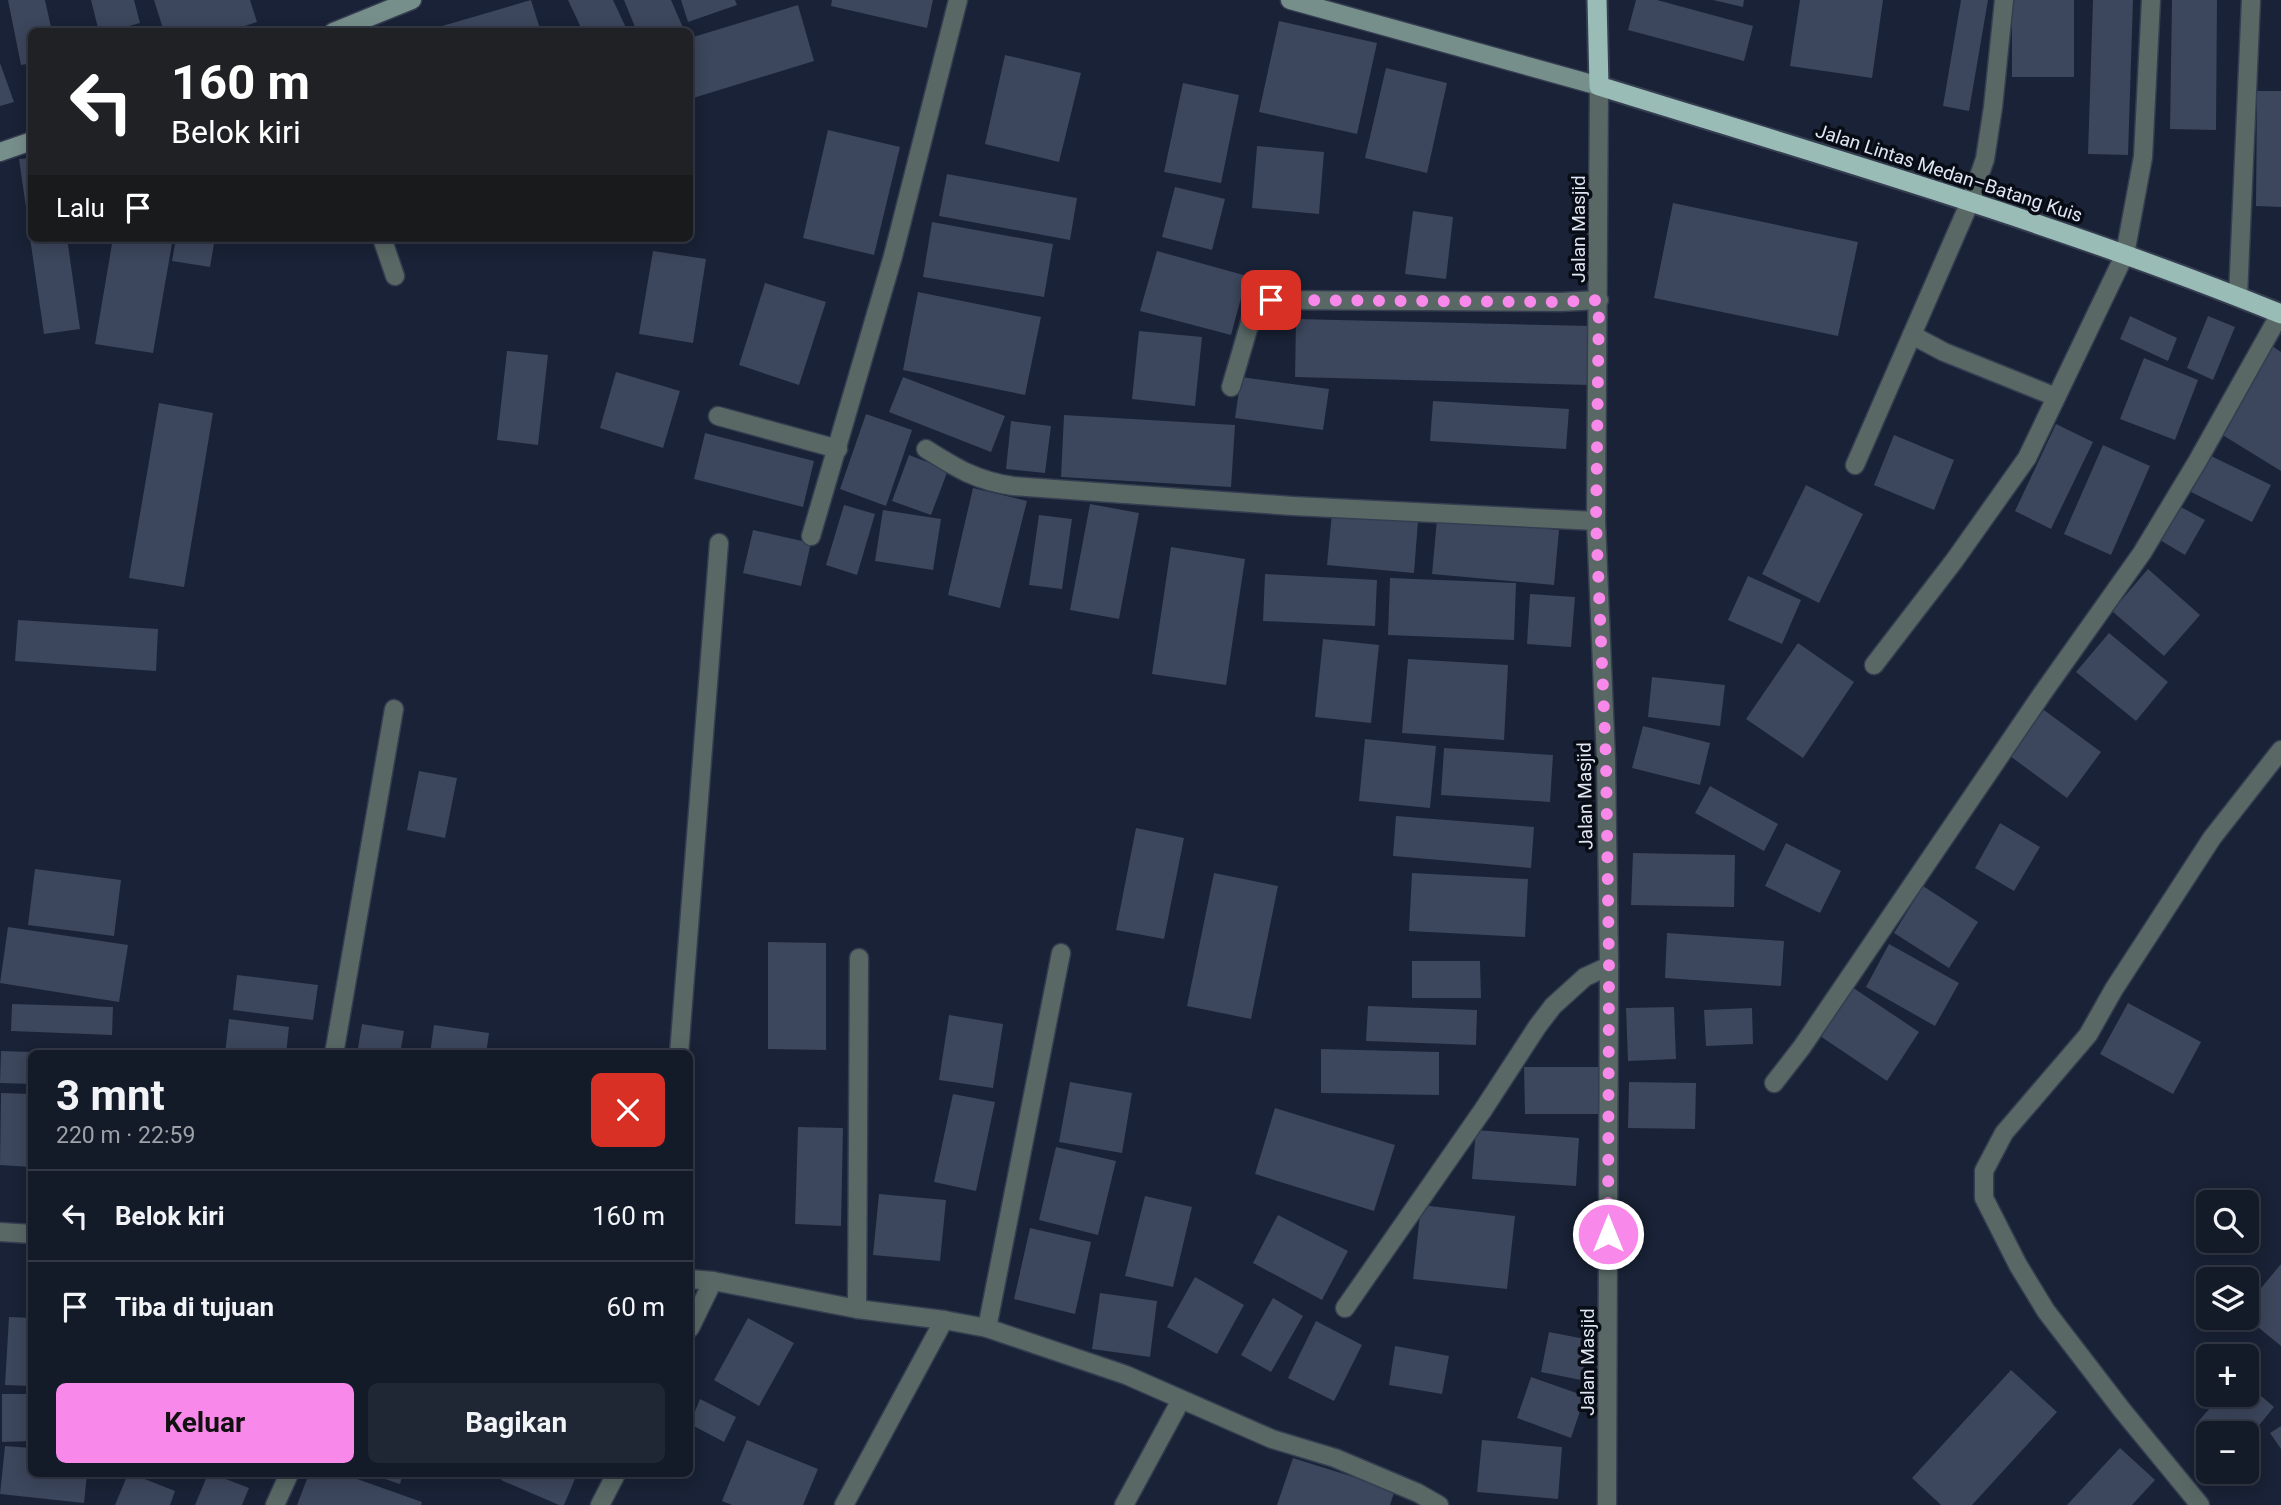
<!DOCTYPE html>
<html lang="id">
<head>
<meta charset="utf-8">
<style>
  :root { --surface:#131a28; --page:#202734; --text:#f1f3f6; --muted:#9da1a8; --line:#323845; --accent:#f888e9 }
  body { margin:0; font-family:Roboto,sans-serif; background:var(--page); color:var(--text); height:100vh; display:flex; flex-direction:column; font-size:26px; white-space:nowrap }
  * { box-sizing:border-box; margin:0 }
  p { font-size:23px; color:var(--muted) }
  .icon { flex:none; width:38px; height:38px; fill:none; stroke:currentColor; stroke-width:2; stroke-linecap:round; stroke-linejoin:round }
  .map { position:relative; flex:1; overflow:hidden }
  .panel { position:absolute; left:28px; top:1050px; width:665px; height:427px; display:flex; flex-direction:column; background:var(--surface); border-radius:10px; box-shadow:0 4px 18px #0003,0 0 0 2px var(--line) }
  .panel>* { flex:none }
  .guide { position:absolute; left:28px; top:28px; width:665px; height:214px; border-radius:10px; box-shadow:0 4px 18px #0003,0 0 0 2px var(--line); background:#202124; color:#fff; overflow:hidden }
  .fabs { position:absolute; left:2196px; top:1190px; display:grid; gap:14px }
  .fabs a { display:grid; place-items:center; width:63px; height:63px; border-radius:10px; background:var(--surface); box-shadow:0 4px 18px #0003,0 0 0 2px var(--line); font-size:35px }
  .pin { position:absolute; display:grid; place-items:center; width:60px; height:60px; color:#fff; margin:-30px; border-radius:14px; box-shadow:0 4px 10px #0006 }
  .me { position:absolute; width:77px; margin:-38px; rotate:0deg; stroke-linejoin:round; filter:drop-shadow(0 0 5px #0008) }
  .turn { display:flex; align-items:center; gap:24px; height:147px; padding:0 28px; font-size:32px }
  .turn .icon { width:91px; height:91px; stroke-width:2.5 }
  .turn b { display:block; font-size:49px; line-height:60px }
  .then { display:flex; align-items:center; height:66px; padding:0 28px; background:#0003; gap:14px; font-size:26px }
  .round { display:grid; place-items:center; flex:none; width:74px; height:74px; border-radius:10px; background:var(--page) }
  .summary { display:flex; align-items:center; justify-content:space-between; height:119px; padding:0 28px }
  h1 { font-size:42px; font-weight:700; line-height:52px }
  .primary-button { display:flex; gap:14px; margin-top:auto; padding:14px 28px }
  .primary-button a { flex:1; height:80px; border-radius:10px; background:var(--accent); color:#111; font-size:28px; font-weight:700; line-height:80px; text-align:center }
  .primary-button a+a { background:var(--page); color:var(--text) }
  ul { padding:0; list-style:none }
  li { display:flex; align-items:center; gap:21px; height:91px; padding:0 28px; border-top:2px solid var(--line) }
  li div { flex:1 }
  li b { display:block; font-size:26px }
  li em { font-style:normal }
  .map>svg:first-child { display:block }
  .building { fill:#3c465c }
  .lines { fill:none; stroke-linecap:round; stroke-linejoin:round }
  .service-casing { stroke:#353d51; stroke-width:21 }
  .minor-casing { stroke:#353d51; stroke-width:21 }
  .secondary-casing { stroke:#353d51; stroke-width:21 }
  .trunk-casing { stroke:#353d51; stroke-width:23 }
  .service { stroke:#596865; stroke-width:18 }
  .minor { stroke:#596865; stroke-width:18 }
  .secondary { stroke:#778f8b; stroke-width:18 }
  .trunk { stroke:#9abcb6; stroke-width:19 }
  .route { stroke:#f888e9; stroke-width:12; stroke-dasharray:0 21.6 }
  .labels { text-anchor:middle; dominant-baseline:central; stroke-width:7; stroke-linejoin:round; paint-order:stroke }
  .street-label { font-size:19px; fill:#e0e6f4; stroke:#080c14 }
</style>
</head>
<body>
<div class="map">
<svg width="2281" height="1505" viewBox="0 0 2281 1505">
  <rect width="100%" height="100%" fill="#192236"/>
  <g class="building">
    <polygon points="8,0 45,0 52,32 32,32 32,63 21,65"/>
    <polygon points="91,0 134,0 140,23 107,32 99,32"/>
    <polygon points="154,0 250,0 257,22 227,32 164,32"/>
    <polygon points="531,0 541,32 425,32 425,31"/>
    <polygon points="568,0 613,0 626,28 619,32 583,32"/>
    <polygon points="624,0 671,0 684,30 637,32"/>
    <polygon points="681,0 735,0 737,5 688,22"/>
    <polygon points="832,0 933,0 927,28 831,6"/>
    <polygon points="1636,0 1657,0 1753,26 1744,61 1628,30"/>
    <polygon points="1713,0 1744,0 1743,7"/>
    <polygon points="1800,0 1883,0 1872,78 1790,66"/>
    <polygon points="1961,0 1988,0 1969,111 1943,106"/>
    <rect x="2012" y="0" width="62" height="77"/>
    <polygon points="2093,0 2133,0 2128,155 2088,154"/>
    <polygon points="2172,0 2217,0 2216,130 2170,129"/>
    <polygon points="798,5 814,61 690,99 690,38"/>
    <polygon points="1279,21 1377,43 1357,134 1259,112"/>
    <polygon points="1005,55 1081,73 1059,162 985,144"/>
    <polygon points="0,63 14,102 0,106"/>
    <polygon points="1386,68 1447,83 1427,173 1365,158"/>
    <polygon points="1183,83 1239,95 1221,183 1164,172"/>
    <polygon points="2257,91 2281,91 2281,207 2256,206"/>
    <polygon points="828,130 900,147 874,255 803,238"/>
    <polygon points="1257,146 1324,152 1319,214 1252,208"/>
    <polygon points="32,158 32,235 30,235 19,159"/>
    <polygon points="947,174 1077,198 1070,240 939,216"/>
    <polygon points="1175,187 1225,199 1212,250 1162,237"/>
    <polygon points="1673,203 1858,242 1838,336 1654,298"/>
    <polygon points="1413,211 1453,217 1446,279 1405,274"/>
    <polygon points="932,222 1053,244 1044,297 923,277"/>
    <polygon points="30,238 67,238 80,329 44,334"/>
    <polygon points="113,238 173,238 153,353 95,344"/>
    <polygon points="176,238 215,238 210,267 172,261"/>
    <polygon points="653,251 706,259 693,343 639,334"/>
    <polygon points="1157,251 1247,276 1231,335 1140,311"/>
    <polygon points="765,283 826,302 799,385 739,365"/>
    <polygon points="918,292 1041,317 1025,395 903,370"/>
    <polygon points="2130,316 2177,338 2168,361 2120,339"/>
    <polygon points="2208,316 2235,327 2213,380 2187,368"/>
    <polygon points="1296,319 1591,326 1589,385 1295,377"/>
    <polygon points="1139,331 1202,337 1195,406 1132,399"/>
    <polygon points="2269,344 2281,352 2281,471 2216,431"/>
    <polygon points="507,351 548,355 538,445 497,440"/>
    <polygon points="2144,358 2198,380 2175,440 2120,419"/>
    <polygon points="616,372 680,391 663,448 600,428"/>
    <polygon points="903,377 1005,416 991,452 889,412"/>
    <polygon points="1241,377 1329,389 1323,430 1235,418"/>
    <polygon points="1433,401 1569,409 1566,449 1430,441"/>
    <polygon points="159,403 213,413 184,587 129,578"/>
    <polygon points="866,414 912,430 886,506 840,489"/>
    <polygon points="1064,415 1235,425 1231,487 1061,477"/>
    <polygon points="1011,421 1051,426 1045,473 1006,469"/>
    <polygon points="2056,424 2093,442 2051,529 2015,511"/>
    <polygon points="705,433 814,461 803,507 694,479"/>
    <polygon points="1894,435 1954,460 1934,510 1874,485"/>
    <polygon points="2103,445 2150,466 2111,555 2064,534"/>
    <polygon points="909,455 948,470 931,515 892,501"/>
    <polygon points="2209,455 2271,485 2252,522 2191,492"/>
    <polygon points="1806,485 1863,514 1819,603 1762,574"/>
    <polygon points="973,488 1027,501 1000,608 948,595"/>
    <polygon points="1090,504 1139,513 1119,619 1070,610"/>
    <polygon points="844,505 875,514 857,575 826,565"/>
    <polygon points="2179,506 2205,520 2185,555 2160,540"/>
    <polygon points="883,510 941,519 933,570 875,561"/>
    <polygon points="1332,513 1418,521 1414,573 1327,565"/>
    <polygon points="1039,515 1072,519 1062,589 1029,585"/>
    <polygon points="1437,519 1559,530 1554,585 1432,574"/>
    <polygon points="753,530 811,543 801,586 743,573"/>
    <polygon points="1171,547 1245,559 1226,685 1152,674"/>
    <polygon points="2148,569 2200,615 2164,656 2112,611"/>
    <polygon points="1265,574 1377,580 1375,626 1263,621"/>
    <polygon points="1748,576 1801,600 1782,644 1728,620"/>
    <polygon points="1390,578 1516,583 1514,640 1388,635"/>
    <polygon points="1530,594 1575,597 1571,647 1527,644"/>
    <polygon points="18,620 158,629 156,671 15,661"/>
    <polygon points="2109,633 2168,682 2136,721 2076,672"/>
    <polygon points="1323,639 1379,645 1371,723 1315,717"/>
    <polygon points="1798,643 1854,682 1803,758 1746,719"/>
    <polygon points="1408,659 1508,665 1504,740 1402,733"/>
    <polygon points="1652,677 1725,685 1720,726 1648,717"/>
    <polygon points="2044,710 2101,752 2067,798 2010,756"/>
    <polygon points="1643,726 1710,743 1700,785 1632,768"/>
    <polygon points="1365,739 1436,746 1430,808 1359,801"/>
    <polygon points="1444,748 1553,755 1550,802 1441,795"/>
    <polygon points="419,771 457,778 445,838 407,830"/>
    <polygon points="1710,786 1778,824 1764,851 1695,813"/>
    <polygon points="1396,816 1534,827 1531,868 1393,856"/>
    <polygon points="2000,823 2040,847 2014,891 1975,868"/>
    <polygon points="1136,828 1184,838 1164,939 1116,930"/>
    <polygon points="1786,843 1841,871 1820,913 1765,886"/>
    <polygon points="1633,853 1735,855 1734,907 1631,905"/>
    <polygon points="35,869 121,880 114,936 28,925"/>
    <polygon points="1214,873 1278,886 1251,1019 1187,1006"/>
    <polygon points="1412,873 1528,879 1525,937 1409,931"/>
    <polygon points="1923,886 1978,922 1949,968 1894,933"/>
    <polygon points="8,927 128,945 119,1002 0,983"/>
    <polygon points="1667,933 1784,941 1781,986 1665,978"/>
    <polygon points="768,942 826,943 826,1050 768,1049"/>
    <polygon points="1889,944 1959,983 1935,1026 1866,987"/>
    <polygon points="1412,961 1480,961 1481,998 1412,998"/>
    <polygon points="237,975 318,985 313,1020 233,1010"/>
    <polygon points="1849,985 1919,1032 1887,1081 1817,1034"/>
    <polygon points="2128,1003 2201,1042 2173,1094 2100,1054"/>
    <polygon points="12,1004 113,1007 112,1035 11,1031"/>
    <polygon points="1368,1006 1477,1010 1476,1045 1366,1041"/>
    <polygon points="1674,1007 1676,1059 1628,1061 1626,1008"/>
    <polygon points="1752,1008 1753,1044 1706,1046 1704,1010"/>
    <polygon points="949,1015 1003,1024 993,1088 939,1080"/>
    <polygon points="229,1019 289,1027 286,1054 225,1054"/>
    <polygon points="362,1024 404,1031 400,1054 357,1054"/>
    <polygon points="434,1025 489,1033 486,1054 430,1054"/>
    <polygon points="1321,1049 1439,1052 1439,1095 1321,1093"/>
    <polygon points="1,1051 32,1052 32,1084 0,1083"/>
    <polygon points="1524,1067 1599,1067 1599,1114 1525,1114"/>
    <polygon points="1070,1082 1132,1093 1122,1153 1059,1142"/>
    <polygon points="1629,1082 1696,1083 1695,1129 1628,1128"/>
    <polygon points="1,1093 32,1094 32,1167 0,1165"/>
    <polygon points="953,1094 995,1102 976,1191 934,1182"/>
    <polygon points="1275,1108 1395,1145 1374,1211 1255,1174"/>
    <polygon points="798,1127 843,1128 841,1226 795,1224"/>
    <polygon points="1476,1130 1579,1138 1576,1186 1472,1179"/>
    <polygon points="1056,1147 1116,1161 1098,1235 1039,1220"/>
    <polygon points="879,1194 946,1200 940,1261 873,1255"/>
    <polygon points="1145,1196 1192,1207 1173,1287 1125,1276"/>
    <polygon points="1421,1205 1515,1216 1507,1289 1413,1279"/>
    <polygon points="1278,1215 1348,1251 1322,1300 1253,1263"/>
    <polygon points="1030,1228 1091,1242 1075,1314 1014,1299"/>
    <polygon points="2281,1264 2281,1346 2247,1318 2247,1305"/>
    <polygon points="1195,1277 1244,1305 1217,1354 1167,1327"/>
    <polygon points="1100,1293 1157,1301 1150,1357 1092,1349"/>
    <polygon points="1273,1298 1303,1316 1271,1372 1241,1355"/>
    <polygon points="9,1317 32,1318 32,1386 5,1385"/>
    <polygon points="748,1318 794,1343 759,1406 714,1380"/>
    <polygon points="1316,1321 1362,1345 1334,1401 1288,1378"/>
    <polygon points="1549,1332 1590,1340 1581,1380 1541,1372"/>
    <polygon points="1395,1346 1449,1356 1442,1394 1389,1385"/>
    <polygon points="2011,1370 2057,1412 1972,1505 1941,1505 1912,1478"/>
    <polygon points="1531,1377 1585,1396 1571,1438 1517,1418"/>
    <polygon points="2247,1384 2274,1407 2247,1440 2247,1433 2211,1433 2198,1422 2221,1395 2247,1395"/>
    <polygon points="2,1394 32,1394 32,1441 2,1442"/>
    <polygon points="700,1399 736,1417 724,1442 690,1424"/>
    <polygon points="2281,1426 2281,1449 2270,1433"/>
    <polygon points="747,1440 818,1469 803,1505 732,1505 722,1501"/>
    <polygon points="1482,1440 1562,1447 1558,1499 1477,1492"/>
    <polygon points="5,1446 32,1448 32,1474 87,1474 84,1503 0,1494"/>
    <polygon points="2120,1448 2155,1480 2132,1505 2067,1505"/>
    <polygon points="1293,1458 1395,1490 1390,1505 1277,1505"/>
    <polygon points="128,1474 132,1474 175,1491 170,1505 115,1505"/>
    <polygon points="208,1474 213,1474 249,1488 242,1505 195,1505"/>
    <polygon points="309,1474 343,1474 422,1502 421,1505 297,1505"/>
    <polygon points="370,1474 403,1474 400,1484"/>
    <polygon points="504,1474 577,1474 564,1505 559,1505 501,1480"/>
  </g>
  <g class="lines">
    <defs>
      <g id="service">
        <polyline points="382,238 395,276"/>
        <polyline points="1912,335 1944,352 2056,397"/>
        <polyline points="1855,465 1970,202 1985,159 1993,107 2004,0"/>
        <polyline points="1874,665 1954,561 2027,458 2125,254"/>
      </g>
      <g id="minor">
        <polyline points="1599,86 1596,521 1606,760 1609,966 1607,1505"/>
        <polyline points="2125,254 2143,157 2151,0"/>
        <polyline points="2238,296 2251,0"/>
        <polyline points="1231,387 1253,312 1261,303 1271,300 1561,302 1599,300"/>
        <polyline points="718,416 838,449"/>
        <path d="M926 449C956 468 977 481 1013 486L1293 506 1596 521"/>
        <polyline points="811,536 893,256 958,0"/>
        <polyline points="334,1054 394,709"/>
        <polyline points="679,1054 719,543"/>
        <polyline points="1774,1083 1802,1047 2042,694 2142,553 2197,462 2280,314"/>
        <polyline points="0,1232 32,1234"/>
        <polyline points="690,1279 713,1281 857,1309 944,1320 987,1328 1126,1375 1272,1439 1335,1458 1418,1493 1439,1505"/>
        <polyline points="1345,1308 1483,1110 1537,1027 1553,1006 1585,977 1609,966"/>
        <polyline points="857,1309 859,958"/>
        <polyline points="690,1328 713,1281"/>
        <polyline points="987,1328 1061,953"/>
        <polyline points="275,1505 289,1474"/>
        <polyline points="600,1505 616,1474"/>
        <polyline points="844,1505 944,1320"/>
        <polyline points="1124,1505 1181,1400"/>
        <polyline points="2200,1505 2122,1410 2046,1311 2018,1265 1984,1198 1984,1171 2004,1133 2088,1035 2114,989 2212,838 2281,750"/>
      </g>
      <g id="secondary">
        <polyline points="1290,0 1599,86"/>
        <polyline points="333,32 412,0"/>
        <polyline points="0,152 32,141"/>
      </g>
      <path id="trunk" d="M1597 0 1599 86C1828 157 2059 224 2281 314"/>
    </defs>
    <use href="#service" class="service-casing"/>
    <use href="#minor" class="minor-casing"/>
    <use href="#secondary" class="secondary-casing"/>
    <use href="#trunk" class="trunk-casing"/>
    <use href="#service" class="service"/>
    <use href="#minor" class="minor"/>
    <use href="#secondary" class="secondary"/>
    <use href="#trunk" class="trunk"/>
  </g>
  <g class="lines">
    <polyline class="route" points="1271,300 1561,302 1599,300 1596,521 1606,760 1609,966 1608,1234"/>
  </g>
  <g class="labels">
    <g class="street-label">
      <text transform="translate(1949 173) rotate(18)">Jalan Lintas Medan–Batang Kuis</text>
      <text transform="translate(1578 229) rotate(-90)">Jalan Masjid</text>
      <text transform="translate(1585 796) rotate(-91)">Jalan Masjid</text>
      <text transform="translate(1587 1362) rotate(-90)">Jalan Masjid</text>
    </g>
  </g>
</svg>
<div class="fabs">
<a><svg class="icon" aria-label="search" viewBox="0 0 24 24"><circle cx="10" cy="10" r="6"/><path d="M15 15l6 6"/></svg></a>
<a><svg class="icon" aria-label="layers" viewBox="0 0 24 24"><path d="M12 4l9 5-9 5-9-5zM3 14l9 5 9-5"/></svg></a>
<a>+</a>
<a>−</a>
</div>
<div class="pin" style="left:1271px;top:300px;background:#d93025"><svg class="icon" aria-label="arrive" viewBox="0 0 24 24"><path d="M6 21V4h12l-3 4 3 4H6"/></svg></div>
<svg class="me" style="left:1608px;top:1234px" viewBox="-20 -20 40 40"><circle r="17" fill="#f888e9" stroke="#fff" stroke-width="3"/><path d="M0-11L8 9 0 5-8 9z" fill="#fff"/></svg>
<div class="guide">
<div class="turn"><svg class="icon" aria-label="left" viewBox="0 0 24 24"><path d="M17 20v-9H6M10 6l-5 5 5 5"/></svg><div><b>160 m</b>Belok kiri</div></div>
<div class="then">Lalu<svg class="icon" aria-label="arrive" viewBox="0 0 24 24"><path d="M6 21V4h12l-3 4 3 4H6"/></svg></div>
</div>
<section class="panel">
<div class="summary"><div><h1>3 mnt</h1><p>220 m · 22:59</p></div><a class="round" style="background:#d93025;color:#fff"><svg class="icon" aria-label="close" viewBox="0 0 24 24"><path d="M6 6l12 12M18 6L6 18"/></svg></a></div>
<ul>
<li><svg class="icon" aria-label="left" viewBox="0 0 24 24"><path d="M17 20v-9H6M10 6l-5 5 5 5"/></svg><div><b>Belok kiri</b></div><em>160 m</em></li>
<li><svg class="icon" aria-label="arrive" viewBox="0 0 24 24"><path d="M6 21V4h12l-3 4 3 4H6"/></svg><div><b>Tiba di tujuan</b></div><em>60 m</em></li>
</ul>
<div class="primary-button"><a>Keluar</a><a>Bagikan</a></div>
</section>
</div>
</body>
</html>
